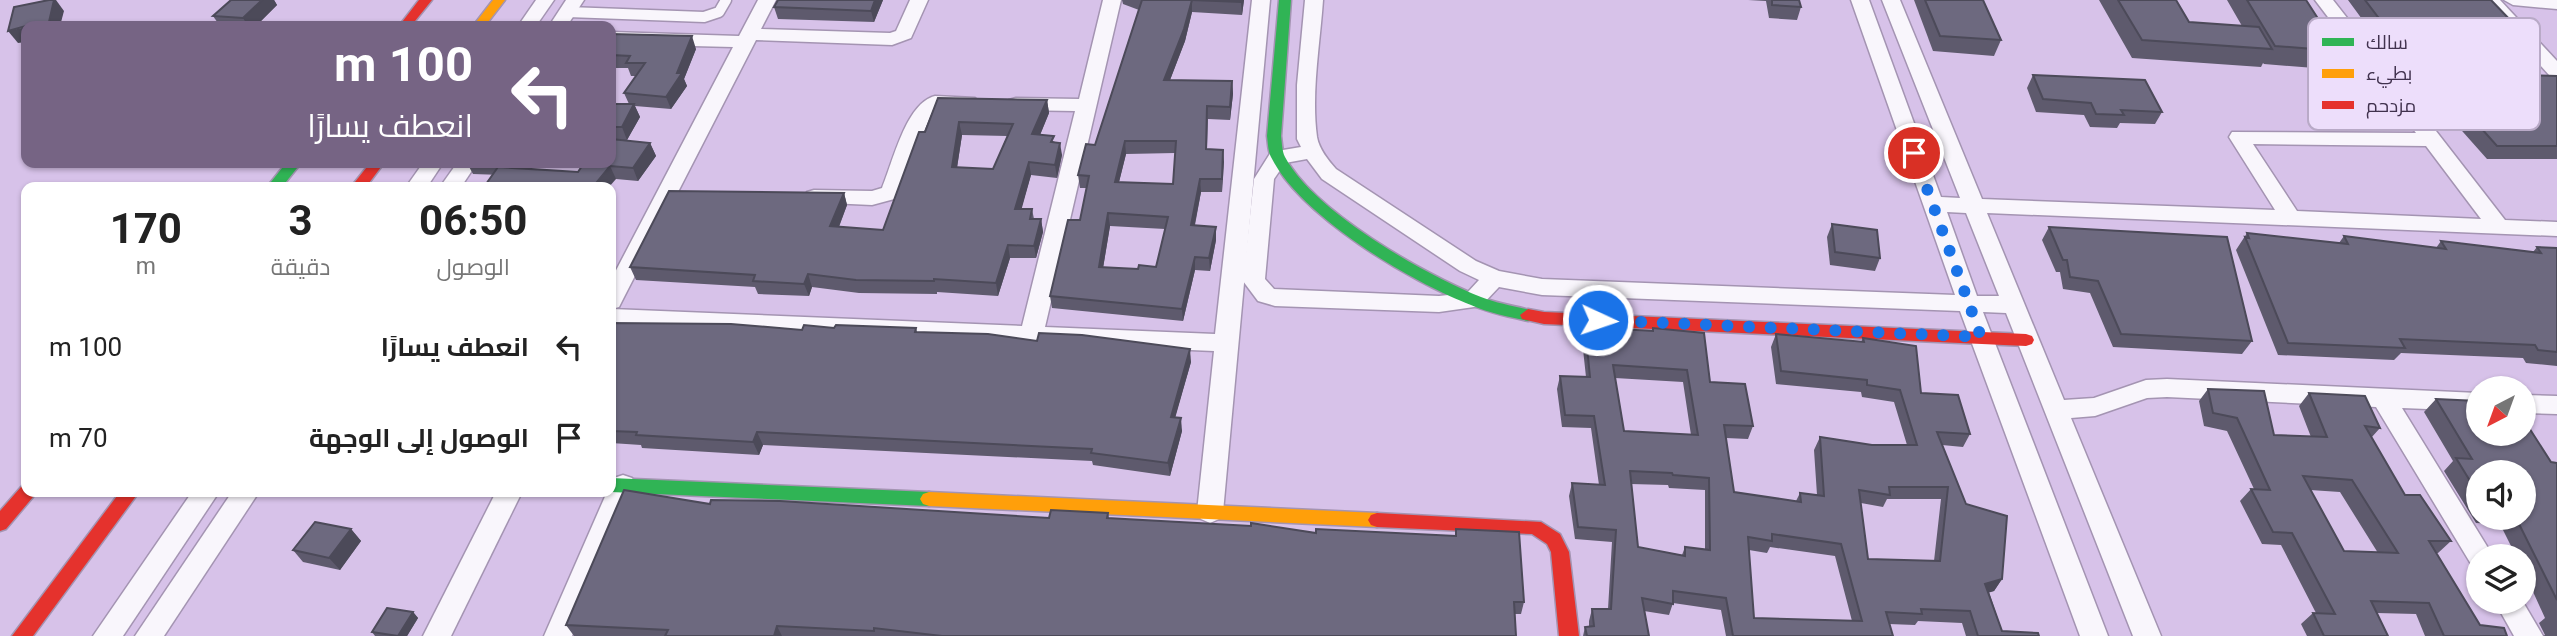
<!DOCTYPE html>
<html lang="ar">
<head>
<meta charset="utf-8">
<style>
  :root { --surface:#fff; --page:#f6f6f6; --text:#222; --muted:#767676 }
  body { margin:0; font-family:Roboto,Cairo,sans-serif; background:var(--page); color:var(--text); direction:rtl; height:100vh; display:flex; flex-direction:column; font-size:26px; white-space:nowrap }
  * { box-sizing:border-box; margin:0 }
  p { font-size:23px; color:var(--muted) }
  .icon { flex:none; width:38px; height:38px; fill:none; stroke:currentColor; stroke-width:2; stroke-linecap:round; stroke-linejoin:round }
  .map { position:relative; flex:1; overflow:hidden; direction:ltr }
  .side { position:absolute; left:21px; top:182px; width:595px; height:315px; display:flex; flex-direction:column; background:var(--surface); border-radius:14px; box-shadow:0 2px 5px #0004; direction:rtl }
  .side>* { flex:none }
  .top-card { position:absolute; left:21px; top:21px; width:595px; height:147px; border-radius:14px; box-shadow:0 2px 5px #0004; direction:rtl; background:#766484; color:#fff; overflow:hidden }
  .needle { width:46px; rotate:221deg }
  .tools { position:absolute; left:2466px; top:376px; display:grid; gap:14px }
  .tools a { display:grid; place-items:center; width:70px; height:70px; border-radius:50%; background:var(--surface); box-shadow:0 2px 5px #0004; font-size:35px }
  .pin { position:absolute; display:grid; place-items:center; width:60px; height:60px; color:#fff; margin:-30px; border:4px solid #fff; border-radius:50%; box-shadow:0 2px 7px #0007 }
  .me { position:absolute; width:77px; margin:-38px; rotate:93deg; stroke-linejoin:round; filter:drop-shadow(0 0 5px #0008) }
  .turn { display:flex; align-items:center; gap:24px; height:147px; padding:0 28px; font-size:32px }
  .turn .icon { width:91px; height:91px; stroke-width:2.5 }
  .turn b { display:block; font-size:49px; line-height:60px }
  .eta { display:flex; justify-content:space-evenly; align-items:center; height:119px; text-align:center }
  .eta b { font-size:42px; font-weight:700; line-height:49px }
  ul { padding:0; list-style:none }
  li { display:flex; align-items:center; gap:21px; height:91px; padding:0 28px }
  li div { flex:1 }
  li b { display:block; font-size:26px }
  li em { font-style:normal }
  .map>svg:first-child { display:block }
  .lines { fill:none; stroke-linecap:round; stroke-linejoin:round }
  .lane-casing { stroke:#a494b2; stroke-width:13 }
  .street-casing { stroke:#a494b2; stroke-width:3 }
  .fast-casing { stroke:#a494b2; stroke-width:3 }
  .slow-casing { stroke:#a494b2; stroke-width:3 }
  .jam-casing { stroke:#a494b2; stroke-width:3 }
  .lane { stroke:#f9f6fc; stroke-width:10 }
  .street { fill:#f9f6fc; fill-rule:evenodd }
  .fast { fill:#30b455; fill-rule:evenodd }
  .slow { fill:#ff9f0a; fill-rule:evenodd }
  .jam { fill:#e5322d; fill-rule:evenodd }
  .wall { fill:#5e5a6d; fill-rule:evenodd }
  .shaded-wall { fill:#4c4a59 }
  .building { fill:#6d697f; stroke:#4c4a59; stroke-width:2; fill-rule:evenodd }
  .route { stroke:#1a73e8; stroke-width:12; stroke-dasharray:0 21.6 }
  .key { fill:#eddefb; stroke:#b9aac7; stroke-width:2 }
  .key-label { font-size:19px; fill:#41324e }
</style>
</head>
<body>
<div class="map">
<svg width="2557" height="636" viewBox="0 0 2557 636">
  <rect width="100%" height="100%" fill="#d7c2e9"/>
  <g class="lines">
    <defs>
      <polyline id="lane" points="568,12 704,17 719,12 726,0"/>
      <g id="street">
        <polygon points="536,0 554,0 536,26 518,26"/>
        <polygon points="566,0 584,0 567,26 549,26"/>
        <polygon points="758,0 776,0 761,29 890,33 896,31 910,0 928,0 911,38 892,45 756,40 622,301 619,307 612,309 1022,326 1075,111 1016,110 1009,108 1006,104 1009,100 1016,98 1079,99 1103,0 1121,0 1045,327 1215,334 1252,0 1270,0 1223,512 1219,519 1210,523 1201,519 1197,512 1214,351 611,325 611,280 733,47 611,44 611,32 739,36"/>
        <path d="M1305 0H1323C1320 44 1311 93 1317 137 1319 149 1328 160 1336 169L1476 261 1499 271 1542 279 1955 295 1851 0H1869L1941 197 1960 198 1882 0H1900L1982 199 2275 210 2229 137 2232 132 2416 133 2315 0H2333L2388 70 2459 74 2462 78 2459 82 2452 84 2398 82 2505 220 2557 222V236L1987 213 2064 400 2094 398 2146 380 2167 379 2478 393V411L2402 408 2493 556H2478V566L2471 564 2376 407 2167 397 2147 398 2095 416 2071 418 2161 636H2133L2006 313 1983 312 2108 636H2080L1960 311 1542 295 1499 287 1481 306 1439 312 1275 306 1258 301 1243 281 1254 179 1271 152 1301 147 1297 139V85ZM2253 144 2426 146 2481 219 2297 211ZM1307 159 1322 179 1460 271 1479 280 1467 293 1439 296 1274 289 1265 279 1274 179 1285 163ZM1947 212 1966 213 1999 296H1977Z"/>
        <polygon points="2481,0 2500,0 2557,61 2557,78 2550,76"/>
        <polygon points="2504,0 2557,0 2557,9 2513,5"/>
        <path d="M935 96 975 98 978 102 975 106C959 111 944 104 931 115L898 198 872 205 807 202 804 197 807 192 814 190 872 191 882 188C893 162 906 103 935 96Z"/>
        <polygon points="423,163 443,163 427,187 406,187"/>
        <polygon points="457,163 477,163 461,187 440,187"/>
        <polygon points="2524,395 2557,396 2557,414 2524,413"/>
        <polygon points="623,475 632,478 636,485 572,636 544,636 607,492 611,492 614,478"/>
        <polygon points="192,492 219,492 123,636 93,636"/>
        <polygon points="232,492 259,492 164,636 135,636"/>
        <polygon points="496,492 522,492 451,636 423,636"/>
        <polygon points="2495,602 2523,602 2543,636 2514,636"/>
      </g>
      <g id="fast">
        <path d="M1279 0H1291L1281 136C1282 143 1282 151 1285 157 1313 211 1425 275 1481 297 1498 304 1516 306 1534 311L1536 315 1534 319 1528 321C1509 317 1489 313 1471 305 1411 282 1300 216 1271 157 1268 151 1268 143 1267 136Z"/>
        <polygon points="286,163 301,163 282,187 267,187"/>
        <polygon points="611,478 929,492 935,494 938,499 935,504 929,506 611,492"/>
      </g>
      <g id="slow">
        <polygon points="493,0 505,0 485,26 473,26"/>
        <polygon points="929,492 1377,513 1383,515 1386,520 1383,525 1377,527 929,506 923,504 920,499 923,494"/>
      </g>
      <g id="jam">
        <polygon points="419,0 432,0 411,26 399,26"/>
        <polygon points="370,163 384,163 366,187 351,187"/>
        <polygon points="1528,309 1544,312 2026,334 2032,336 2034,340 2032,344 2026,346 1544,324 1522,319 1520,315"/>
        <polygon points="26,485 26,492 36,492 33,497 6,529 0,531 0,511 21,487"/>
        <polygon points="120,492 139,492 33,636 12,636"/>
        <polygon points="1377,513 1541,522 1560,534 1569,552 1579,636 1559,636 1551,552 1547,544 1532,534 1377,527 1371,525 1368,520 1371,515"/>
      </g>
    </defs>
    <use href="#lane" class="lane-casing"/>
    <use href="#street" class="street-casing"/>
    <use href="#fast" class="fast-casing"/>
    <use href="#slow" class="slow-casing"/>
    <use href="#jam" class="jam-casing"/>
    <use href="#lane" class="lane"/>
    <use href="#street" class="street"/>
    <use href="#fast" class="fast"/>
    <use href="#slow" class="slow"/>
    <use href="#jam" class="jam"/>
  </g>
  <g class="wall">
    <polygon points="231,0 274,0 277,5 256,26 220,26 213,16"/>
    <polygon points="778,0 883,0 874,22 778,19 774,7"/>
    <path d="M1122 0H1244L1242 15 1192 12 1185 41 1170 80 1232 81 1233 94 1230 120 1208 119 1207 149 1223 150 1222 192H1201L1195 225 1216 227V240L1210 271 1195 270 1183 321 1052 308 1050 296 1080 220 1087 188H1080L1078 175 1095 145 1139 10 1123 4ZM1175 153 1173 184 1119 182 1126 154ZM1110 226 1165 229 1156 267 1138 269 1103 268Z"/>
    <polygon points="1748,0 1799,0 1801,7 1797,20 1769,18 1766,1"/>
    <polygon points="1914,0 1983,0 2001,40 1994,56 1933,51"/>
    <polygon points="2099,0 2176,0 2189,22 2242,26 2227,0 2306,0 2339,51 2327,69 2264,64 2263,63 2261,67 2132,58"/>
    <polygon points="2348,0 2491,0 2539,58 2529,71 2404,68 2394,52 2389,52 2370,30"/>
    <polygon points="611,34 696,49 684,79 687,86 671,109 635,106 640,117 627,140 617,140 650,143 656,156 638,181 616,179 473,174 467,163 515,163 512,168 578,172 611,163 611,104 629,104 624,93 636,76 631,76 628,68 611,68"/>
    <polygon points="2424,72 2557,76 2557,159 2487,159 2439,105 2427,104 2415,85"/>
    <polygon points="2033,75 2162,112 2155,124 2120,123 2117,128 2090,127 2084,115 2036,112 2027,88"/>
    <path d="M938 98 1047 100 1049 113 1040 135 1055 142 1062 155 1057 178 1031 175 1021 209H1032L1034 219H1041L1043 232 1036 258H1010L998 296 937 292V294L859 293 812 287 809 296 758 294 755 287 636 280 630 267 844 193 847 205 839 227 883 230ZM962 135 1007 136 993 169 957 168Z"/>
    <polygon points="1832,224 1880,258 1875,271 1830,265 1827,237"/>
    <polygon points="2049,227 2252,341 2242,354 2113,347 2090,293 2063,289 2060,272 2056,272 2042,240"/>
    <polygon points="2247,233 2339,243 2344,236 2436,248 2441,241 2533,252 2537,247 2557,248 2557,366 2526,363 2523,358 2401,353 2394,360 2278,355 2236,250"/>
    <polygon points="611,323 802,330 834,328 916,328 917,332 1191,362 1175,417 1182,431 1170,476 1093,465 1092,461 763,445 759,455 642,448 641,445 611,443"/>
    <path d="M1585 327 1652 331 1653 328 1710 382 1753 426 1748 439 1726 438 1734 492 1796 501 1800 493 1817 495 1814 450 1820 437 1872 445H1907L1894 402 1862 397 1861 392 1776 384 1771 347 1776 334 1861 342 1863 338 1921 393 1970 434 1963 447 1942 445 1966 504 2002 579 1994 591 1989 592 2002 631 2039 636H1966L1962 623 1918 621 1915 625 1889 624 1893 636H1726L1721 610 1673 603 1669 615 1644 611 1649 636H1583L1585 627 1589 626V621L1592 609H1608L1612 542 1575 539 1569 496 1572 483 1599 485 1591 428 1562 427 1557 389 1560 376 1586 377 1582 340ZM1615 378 1683 382 1691 435 1624 431ZM1631 484 1668 485 1669 488 1705 490V549L1685 547 1682 555 1638 547ZM1887 499H1941L1934 561 1868 559 1861 503 1883 507ZM1770 547 1835 556 1852 621 1754 618 1749 550 1767 553Z"/>
    <path d="M2208 389 2274 435 2311 437 2299 406 2309 393 2380 428 2371 438 2405 495 2451 541 2438 553H2436L2480 625 2507 636H2425L2416 614 2377 613 2388 636H2307L2301 624 2313 613H2316L2281 545 2262 544 2240 501 2251 489H2254L2227 431 2204 426 2199 401ZM2310 490 2340 492 2378 553 2344 551Z"/>
    <path d="M2436 399 2551 462 2557 463V636H2543L2545 635 2539 623 2545 618 2524 572V556H2516L2500 524 2476 523 2444 471 2453 461 2424 412ZM2478 472 2524 518H2478Z"/>
    <polygon points="710,504 1049,518 1108,513 1109,518 1316,533 1455,536 1456,529 1524,602 1521,614 1515,614 1516,636 574,636 566,625"/>
    <polygon points="351,529 361,541 340,570 303,562 293,550"/>
    <polygon points="413,612 418,618 407,636 375,636 372,632"/>
  </g>
  <g class="shaded-wall">
    <polygon points="54,0 56,0 64,11 60,26 31,26"/>
    <polygon points="262,0 274,0 277,5 256,26 248,26 243,18"/>
    <polygon points="875,0 883,0 874,22 871,11"/>
    <polygon points="1192,0 1192,12 1185,41 1165,93 1164,80"/>
    <polygon points="1242,0 1244,0 1242,15 1241,2"/>
    <polygon points="26,27 26,42 18,43 8,31"/>
    <polygon points="692,36 696,49 684,79 687,86 671,109 666,97"/>
    <polygon points="1232,81 1233,94 1230,120 1230,107"/>
    <polygon points="1047,100 1049,113 1035,147 1032,134"/>
    <polygon points="634,104 640,117 627,140 622,127"/>
    <polygon points="959,122 962,135 955,180 952,167"/>
    <polygon points="1125,141 1126,154 1116,194 1115,182"/>
    <polygon points="650,143 656,156 638,181 633,168"/>
    <polygon points="1060,143 1062,155 1057,178 1055,165"/>
    <polygon points="1223,150 1224,162 1222,192 1222,179"/>
    <polygon points="1029,162 1031,175 1018,222 1015,209"/>
    <polygon points="502,163 515,163 508,175"/>
    <polygon points="610,166 616,179 609,187 593,187"/>
    <polygon points="1200,179 1201,192 1192,238 1191,225"/>
    <polygon points="844,193 847,205 834,239 830,226"/>
    <polygon points="1108,213 1110,226 1101,280 1099,267"/>
    <polygon points="1041,219 1043,232 1036,258 1034,246"/>
    <polygon points="1216,227 1216,240 1210,271 1209,258"/>
    <polygon points="1008,245 1010,258 998,296 996,283"/>
    <polygon points="1195,257 1195,270 1183,321 1182,309"/>
    <polygon points="808,274 812,287 809,296 804,284"/>
    <polygon points="1190,349 1191,362 1172,429 1171,417"/>
    <polygon points="1181,418 1182,431 1170,476 1168,463"/>
    <polygon points="757,432 763,445 759,455 753,442"/>
    <polygon points="351,529 361,541 340,570 329,558"/>
    <polygon points="2002,579 1994,591 1978,596 1985,584"/>
    <polygon points="413,612 418,618 407,636 398,636"/>
    <polygon points="777,626 782,636 774,636"/>
  </g>
  <g class="building">
    <polygon points="49,0 54,0 49,22 26,26 8,31 14,7"/>
    <polygon points="231,0 262,0 243,18 213,16"/>
    <polygon points="778,0 875,0 871,11 774,7"/>
    <path d="M1142 0H1192L1184 29 1164 80 1232 81 1230 107 1207 106 1206 149 1223 150 1222 179H1200L1191 225 1216 227 1209 258 1195 257 1182 309 1050 296 1068 220H1080L1089 176 1078 175 1086 144 1095 145ZM1125 141H1176L1173 184 1115 182ZM1108 213 1168 217 1156 267 1139 265 1138 269 1099 267Z"/>
    <polygon points="1192,0 1242,0 1241,2"/>
    <polygon points="1772,0 1799,0 1801,7 1772,5"/>
    <polygon points="1925,0 1983,0 2001,40 1940,36"/>
    <polygon points="2118,0 2176,0 2189,22 2259,27 2272,49 2142,40"/>
    <polygon points="2247,0 2306,0 2339,51 2275,46"/>
    <polygon points="2365,0 2491,0 2513,23 2539,58 2413,55 2402,39 2398,39 2378,17"/>
    <polygon points="611,34 692,36 677,73 682,73 666,97 624,93 645,63 626,63 630,56 611,55"/>
    <polygon points="2424,72 2557,76 2557,146 2497,146 2449,92 2436,91"/>
    <polygon points="2033,75 2145,80 2162,112 2121,110 2124,115 2096,114 2091,103 2043,99"/>
    <path d="M938 98 1047 100 1032 134 1054 136 1051 142 1060 143 1055 165 1029 162 1015 209H1032L1030 219H1041L1034 246 1008 245 996 283 934 279V281L856 280 808 274 804 284 753 281 755 275 630 267 669 191 844 193 830 226 883 230 919 132H925ZM959 122 1013 124 993 169 952 167Z"/>
    <polygon points="611,104 634,104 622,127 611,127"/>
    <polygon points="611,139 650,143 633,168 610,166 593,187 484,187 498,167 578,172 584,163 611,163"/>
    <polygon points="1832,224 1877,230 1880,258 1835,252"/>
    <polygon points="2049,227 2227,237 2252,341 2121,334 2098,281 2070,277 2067,260 2063,260"/>
    <polygon points="2247,233 2348,244 2344,236 2446,249 2441,241 2541,253 2537,247 2557,248 2557,352 2538,350 2535,345 2400,339 2405,348 2288,343 2245,237 2249,238"/>
    <polygon points="611,323 731,324 802,330 804,325 834,328 836,325 916,328 915,332 988,334 1037,341 1039,333 1082,335 1190,349 1171,417 1181,418 1168,463 1091,453 1092,449 757,432 753,442 636,435 637,432 611,431"/>
    <path d="M1585 327 1653 331V328L1704 333 1710 382 1745 384 1753 426 1724 425 1734 492 1801 502 1800 493 1824 496 1820 437 1872 445H1917L1900 390 1867 385V380L1781 371 1776 334 1864 342 1863 338 1916 346 1921 393 1958 395 1970 434 1937 432 1966 504 2007 516 2002 579 1985 584 2002 631 2038 633 2039 636H1978L1970 611 1921 609 1922 614 1886 612 1893 636H1733L1726 598 1673 591V604L1642 598 1649 636H1587L1585 627 1594 626 1592 609H1611L1616 530 1578 527 1572 483 1605 485 1594 416 1565 415 1560 376 1590 377ZM1613 365 1687 370 1698 435 1624 431ZM1630 471 1672 473 1673 475 1709 478 1710 550 1685 547V556L1638 547ZM1889 487H1948L1940 561 1868 559 1859 490 1890 495ZM1772 534 1841 544 1862 621 1754 618 1748 537 1772 541Z"/>
    <path d="M2208 389 2264 391 2274 435 2327 437 2309 393 2365 396 2380 428 2365 426 2405 495H2420L2451 541H2429L2480 625 2504 628 2507 636H2444L2429 603 2371 601 2388 636H2324L2313 613 2335 614 2292 533 2273 532 2251 489 2270 490 2237 418 2213 413ZM2303 476 2352 480 2398 553 2344 551Z"/>
    <polygon points="2436,399 2478,401 2478,434 2524,434 2524,420 2551,462 2557,463 2557,600 2516,518 2524,518 2524,472 2478,472 2478,494 2456,458 2472,459"/>
    <polygon points="624,490 710,504 711,500 780,501 1049,518 1051,510 1108,513 1107,518 1251,526 1251,523 1316,533 1316,529 1456,536 1456,529 1519,532 1524,602 1514,602 1516,636 942,636 874,628 874,631 777,626 774,636 665,636 668,630 566,625"/>
    <polygon points="315,522 351,529 329,558 293,550"/>
    <polygon points="387,608 413,612 398,636 372,632"/>
  </g>
  <g class="lines">
    <polyline class="route" points="1598,320 1981,337 1914,153"/>
  </g>
  <rect x="2308" y="18" width="232" height="112" rx="10" class="key"/>
  <rect x="2322" y="38" width="32" height="8" fill="#30b455"/>
  <rect x="2322" y="69" width="32" height="9" fill="#ff9f0a"/>
  <rect x="2322" y="101" width="32" height="8" fill="#e5322d"/>
  <g class="key-label">
    <text x="2366" y="49">سالك</text>
    <text x="2366" y="80">بطيء</text>
    <text x="2366" y="112">مزدحم</text>
  </g>
</svg>
<div class="tools">
<a><svg class="needle" viewBox="-14 -14 28 28"><path d="M0-13l5 13h-10z" fill="#e53935"/><path d="M0 13l5-13h-10z" fill="#767676"/></svg></a>
<a><svg class="icon" aria-label="sound" viewBox="0 0 24 24"><path d="M4 9h4l5-4v14l-5-4H4zM17 9q2 3 0 6"/></svg></a>
<a><svg class="icon" aria-label="layers" viewBox="0 0 24 24"><path d="M12 4l9 5-9 5-9-5zM3 14l9 5 9-5"/></svg></a>
</div>
<div class="pin" style="left:1914px;top:153px;background:#d93025"><svg class="icon" aria-label="arrive" viewBox="0 0 24 24"><path d="M6 21V4h12l-3 4 3 4H6"/></svg></div>
<svg class="me" style="left:1598px;top:320px" viewBox="-20 -20 40 40"><circle r="17" fill="#1a73e8" stroke="#fff" stroke-width="3"/><path d="M0-11L8 9 0 5-8 9z" fill="#fff"/></svg>
<div class="top-card">
<div class="turn"><svg class="icon" aria-label="left" viewBox="0 0 24 24"><path d="M17 20v-9H6M10 6l-5 5 5 5"/></svg><div><b>100 m</b>انعطف يسارًا</div></div>
</div>
<section class="side">
<div class="eta">
<div><b>06:50</b><p>الوصول</p></div>
<div><b>3</b><p>دقيقة</p></div>
<div><b>170</b><p>m</p></div>
</div>
<ul>
<li><svg class="icon" aria-label="left" viewBox="0 0 24 24"><path d="M17 20v-9H6M10 6l-5 5 5 5"/></svg><div><b>انعطف يسارًا</b></div><em>100 m</em></li>
<li><svg class="icon" aria-label="arrive" viewBox="0 0 24 24"><path d="M6 21V4h12l-3 4 3 4H6"/></svg><div><b>الوصول إلى الوجهة</b></div><em>70 m</em></li>
</ul>
</section>
</div>
</body>
</html>
